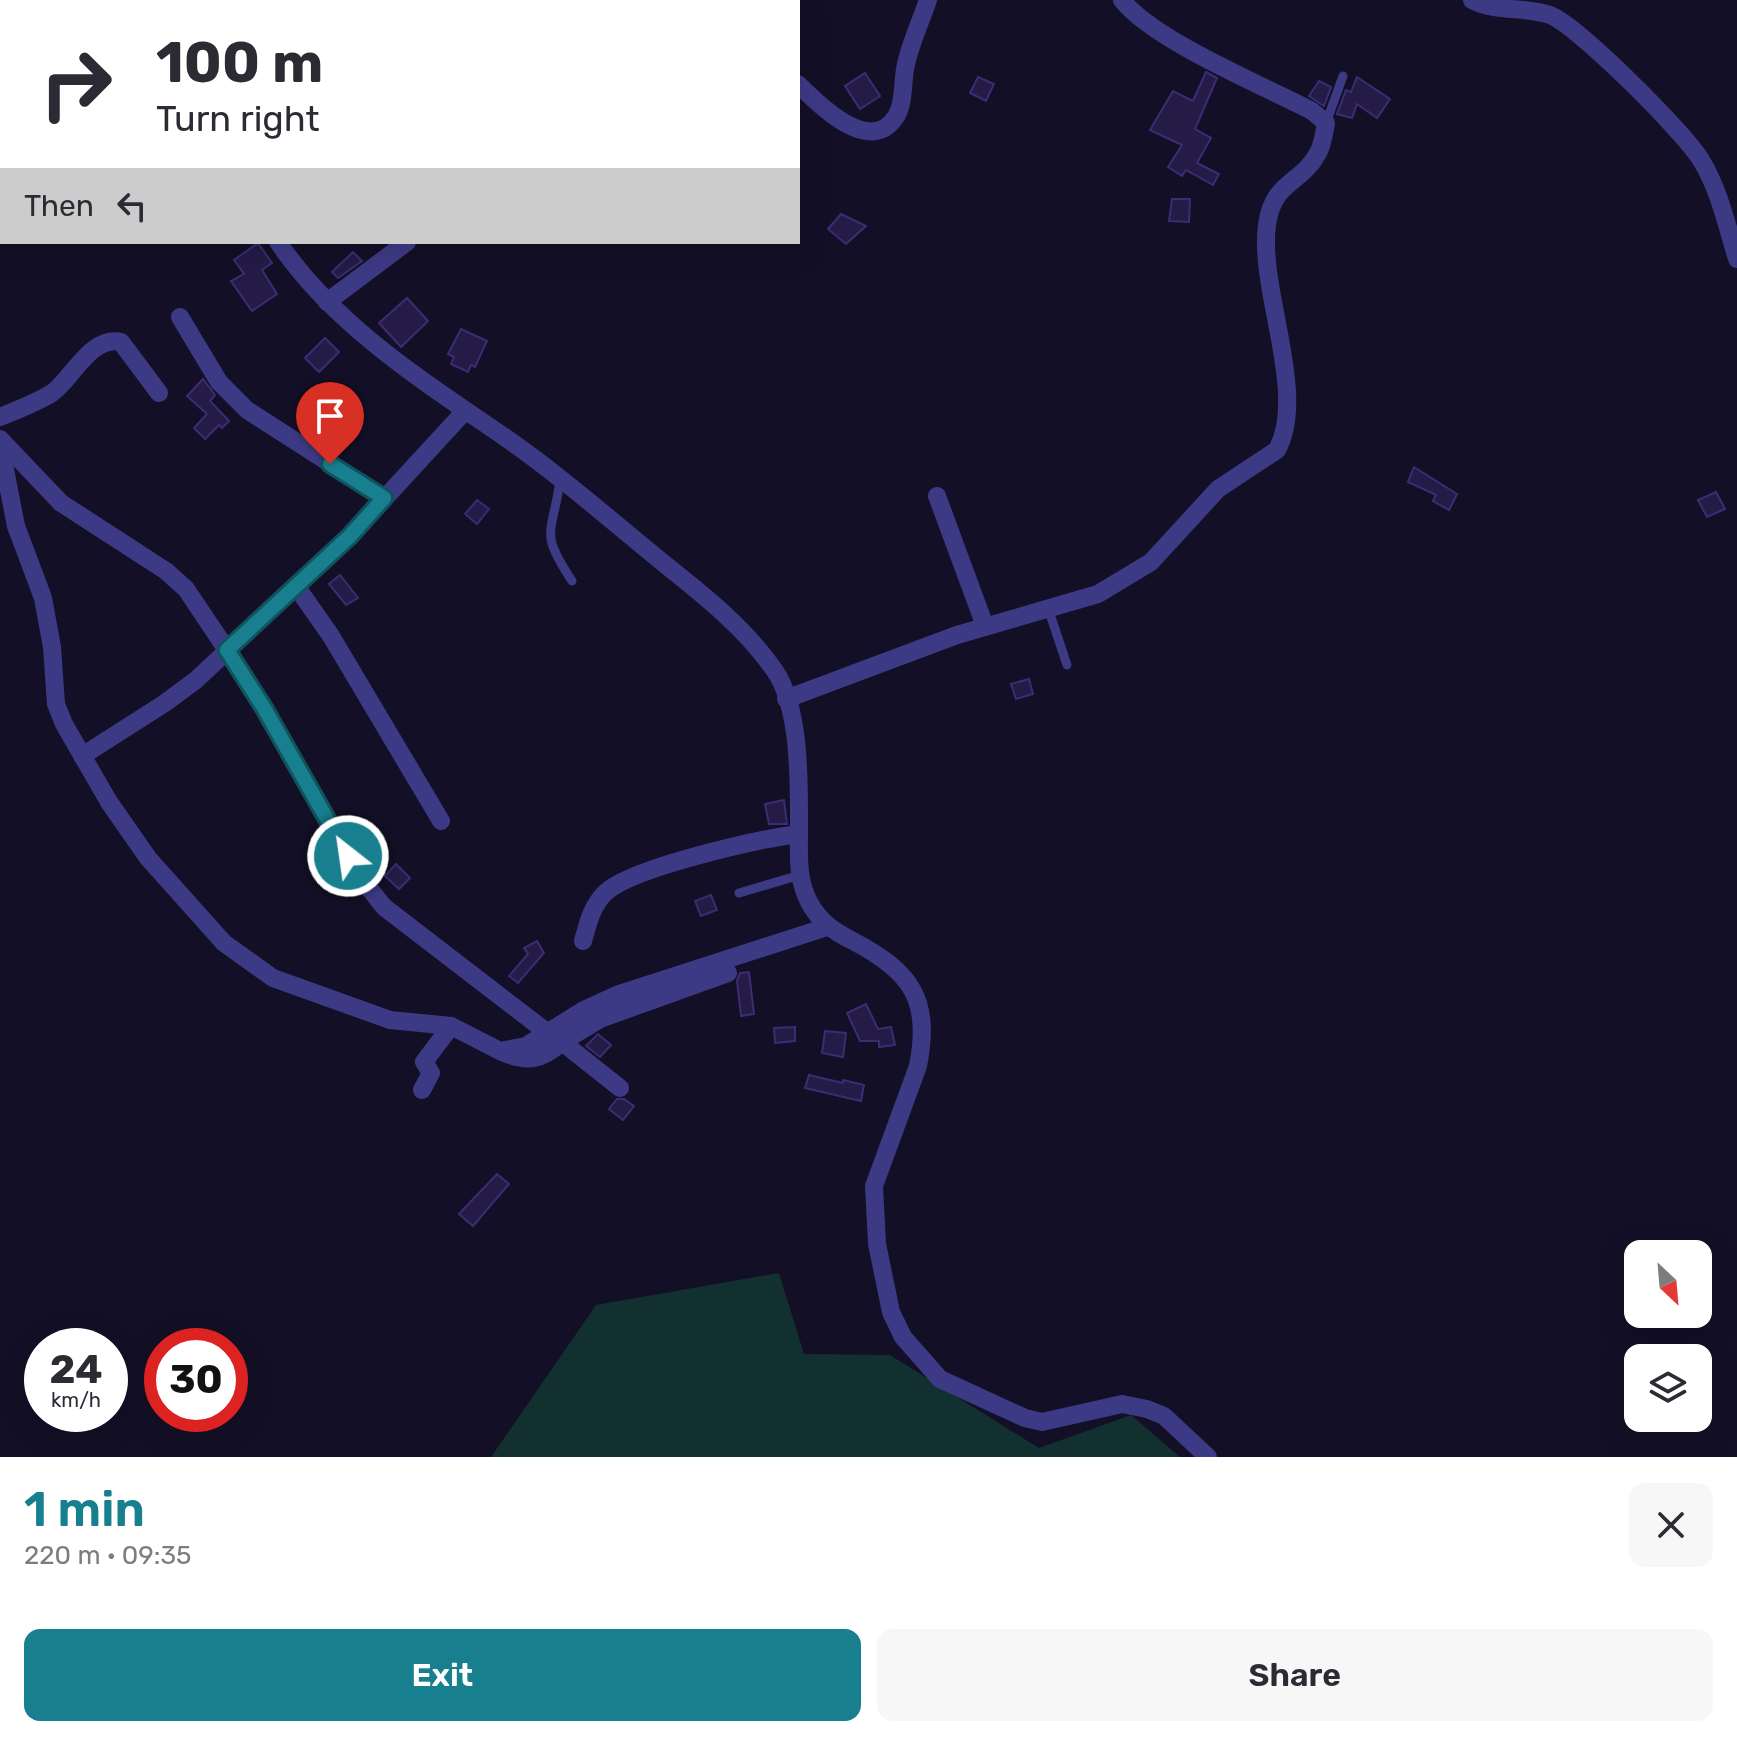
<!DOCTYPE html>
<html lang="en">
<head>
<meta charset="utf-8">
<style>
  :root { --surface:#fff; --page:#f7f7f7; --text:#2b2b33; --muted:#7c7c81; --accent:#187f8f }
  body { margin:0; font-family:Rubik,sans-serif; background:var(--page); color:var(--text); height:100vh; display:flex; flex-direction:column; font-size:30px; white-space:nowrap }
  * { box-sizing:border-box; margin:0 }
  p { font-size:26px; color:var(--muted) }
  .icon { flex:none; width:44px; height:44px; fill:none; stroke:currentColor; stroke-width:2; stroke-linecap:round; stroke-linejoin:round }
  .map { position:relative; height:1457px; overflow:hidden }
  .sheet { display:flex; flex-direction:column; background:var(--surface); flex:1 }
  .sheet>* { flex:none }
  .banner { position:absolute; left:0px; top:0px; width:800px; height:244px; box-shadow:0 8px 32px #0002; background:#fff; color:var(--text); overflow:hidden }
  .needle { width:52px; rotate:154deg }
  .tools { position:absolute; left:1624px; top:1240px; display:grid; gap:16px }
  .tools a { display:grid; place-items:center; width:88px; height:88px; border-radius:16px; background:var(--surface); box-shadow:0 8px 32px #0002; font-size:40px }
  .speed { position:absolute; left:24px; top:1328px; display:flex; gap:16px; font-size:40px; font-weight:700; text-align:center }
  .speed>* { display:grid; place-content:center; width:104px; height:104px; border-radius:50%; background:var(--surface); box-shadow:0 8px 32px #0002; line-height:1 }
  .speed small { font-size:20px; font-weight:400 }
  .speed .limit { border:12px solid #d22; background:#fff; color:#111 }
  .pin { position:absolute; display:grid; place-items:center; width:68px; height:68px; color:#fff; margin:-82px -34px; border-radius:50% 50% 50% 0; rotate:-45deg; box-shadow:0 0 8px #0007 }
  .pin .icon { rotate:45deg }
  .me { position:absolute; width:88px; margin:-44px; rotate:330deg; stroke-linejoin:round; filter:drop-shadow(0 0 6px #0008) }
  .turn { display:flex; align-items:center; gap:28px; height:168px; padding:0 24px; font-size:36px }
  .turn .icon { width:104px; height:104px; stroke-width:2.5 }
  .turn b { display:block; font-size:56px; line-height:68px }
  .then { display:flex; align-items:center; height:76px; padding:0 24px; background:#0003; gap:16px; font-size:30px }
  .round { display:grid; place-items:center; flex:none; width:84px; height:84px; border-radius:16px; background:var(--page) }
  .headline { display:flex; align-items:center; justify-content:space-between; height:136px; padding:0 24px }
  h1 { font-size:48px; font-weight:600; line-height:60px; color:var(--accent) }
  .action { display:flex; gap:16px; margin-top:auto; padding:16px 24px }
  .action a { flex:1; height:92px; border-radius:16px; background:var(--accent); color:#fff; font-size:32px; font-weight:600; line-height:92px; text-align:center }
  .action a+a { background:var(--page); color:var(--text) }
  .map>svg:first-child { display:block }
  .green { fill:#12302f }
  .building { fill:#241b47; stroke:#3b2d73; stroke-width:2 }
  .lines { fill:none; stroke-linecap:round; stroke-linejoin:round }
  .lane { stroke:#3d3a85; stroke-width:9 }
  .street { stroke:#3d3a85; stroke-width:18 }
  .route-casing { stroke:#10535d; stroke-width:20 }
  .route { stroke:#187f8f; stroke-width:14 }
</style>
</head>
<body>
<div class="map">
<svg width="1737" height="1457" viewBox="0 0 1737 1457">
  <rect width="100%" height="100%" fill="#130f26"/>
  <polygon class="green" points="779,1273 804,1354 890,1355 1039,1448 1131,1415 1180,1457 491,1457 596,1305"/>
  <g class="building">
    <polygon points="1206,72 1217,78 1195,129 1211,138 1197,163 1219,174 1213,185 1186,170 1182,176 1168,167 1182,145 1150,130 1173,91 1193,101"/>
    <polygon points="865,73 880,96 860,109 845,86"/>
    <polygon points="978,77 994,84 986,101 970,93"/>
    <polygon points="1357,77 1390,99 1377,118 1357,104 1352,118 1337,114 1346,90 1351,92"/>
    <polygon points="1319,81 1331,87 1324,106 1309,96"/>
    <polygon points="1172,199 1190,199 1189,222 1169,221"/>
    <polygon points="841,214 866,226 846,244 828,229"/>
    <polygon points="258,243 272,263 262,270 277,294 252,311 231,281 244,274 234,260"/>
    <polygon points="353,252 362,261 338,278 332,272"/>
    <polygon points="407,298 428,321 401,347 379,323"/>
    <polygon points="461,329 487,341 475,367 471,365 468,372 451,364 454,357 448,354"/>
    <polygon points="325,338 339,352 319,372 305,358"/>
    <polygon points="203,379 215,395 210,401 229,421 222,428 219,425 205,439 194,428 207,414 187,396"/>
    <polygon points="1414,467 1457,494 1449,510 1433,501 1436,495 1408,482"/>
    <polygon points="1716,492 1725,509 1707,517 1698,500"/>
    <polygon points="477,500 489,509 477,524 465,514"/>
    <polygon points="340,575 358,598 346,605 329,584"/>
    <polygon points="1029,679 1033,694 1016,699 1011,684"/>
    <polygon points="784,800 787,824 769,824 765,804"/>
    <polygon points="396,864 410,878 399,889 385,876"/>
    <polygon points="711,895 717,910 701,916 695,901"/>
    <polygon points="537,941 544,953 518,983 509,976 528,954 524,948"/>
    <polygon points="749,972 754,1014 741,1016 737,981 740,973"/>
    <polygon points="866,1004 878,1029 891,1027 895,1045 879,1047 879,1041 860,1041 847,1013"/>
    <polygon points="795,1027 795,1041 775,1043 774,1028"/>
    <polygon points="825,1031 846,1033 843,1057 822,1053"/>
    <polygon points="598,1034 611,1045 600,1057 586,1046"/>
    <polygon points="809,1075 843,1083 843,1080 864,1085 861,1101 805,1088"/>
    <polygon points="617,1099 624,1099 634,1106 623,1120 609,1109"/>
    <polygon points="497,1174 509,1184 473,1226 459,1214"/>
  </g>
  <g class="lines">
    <g class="lane">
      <polyline points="36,2 38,0"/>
      <polyline points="0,36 2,34"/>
      <polyline points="1326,123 1343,76"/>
      <path d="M560 481C552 536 539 531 572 581"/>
      <polyline points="1048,608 1067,665"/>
      <polyline points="739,893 800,875"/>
    </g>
    <g class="street">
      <polyline points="86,0 89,2"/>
      <polyline points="706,0 708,2"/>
      <path d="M1472 0C1497 13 1524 6 1550 15 1577 25 1685 133 1701 160 1719 189 1727 226 1737 259"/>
      <polyline points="556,2 558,0"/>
      <path d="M798 84C817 103 869 156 895 118 905 104 902 80 906 64 911 42 921 21 928 0"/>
      <path d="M278 242C335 326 423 381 506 438 562 477 614 523 667 566 706 597 746 629 775 671 801 709 799 786 799 831 799 856 797 879 809 902 820 922 833 931 853 941 912 972 931 1000 918 1066L874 1186 877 1244 891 1312 903 1337 940 1379 1025 1418 1042 1422 1122 1404 1147 1409 1164 1416 1208 1457"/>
      <polyline points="327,302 407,242"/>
      <polyline points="180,317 219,382 247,410 384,498"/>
      <path d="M0 417C17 410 36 403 52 393 72 379 91 335 121 342L159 393"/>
      <polyline points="0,439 61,503 166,571 186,589 249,683 361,878 384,907 548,1033"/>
      <polyline points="2,441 1,449 16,526 43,598 52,647 56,704 64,724 109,802 148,858 224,943 273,978 390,1020 451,1026 500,1051 526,1046 584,1010 619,994 827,927"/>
      <polyline points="937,496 985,626"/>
      <polyline points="296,586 331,636 441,821"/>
      <path d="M786 699 957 635 1098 594 1151 562 1218 489 1277 450C1308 393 1258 289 1267 225 1273 180 1301 185 1318 153 1323 144 1324 133 1326 123L1312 111C1264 86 1153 40 1122 0"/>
      <polyline points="82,756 165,703 196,680 350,536 465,411"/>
      <path d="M583 941C588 923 592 905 606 892 634 867 759 839 799 834"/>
      <polyline points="562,1042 600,1019 728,973"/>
      <path d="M502 1052C527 1063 542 1060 562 1042L620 1088"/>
      <polyline points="422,1090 431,1073 424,1062 451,1026"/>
    </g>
  </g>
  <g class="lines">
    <defs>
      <polyline id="route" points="330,464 384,498 350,536 227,650 264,708 348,856"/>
    </defs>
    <use href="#route" class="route-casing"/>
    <use href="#route" class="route"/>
  </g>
</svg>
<div class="tools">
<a><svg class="needle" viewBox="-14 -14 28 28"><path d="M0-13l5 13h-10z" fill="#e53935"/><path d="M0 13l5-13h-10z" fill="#7c7c81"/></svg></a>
<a><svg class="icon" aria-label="layers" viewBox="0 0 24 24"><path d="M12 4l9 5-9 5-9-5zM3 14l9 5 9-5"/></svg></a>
</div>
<div class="speed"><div>24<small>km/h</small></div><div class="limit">30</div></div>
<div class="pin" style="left:330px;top:464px;background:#d93025"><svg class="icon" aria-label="arrive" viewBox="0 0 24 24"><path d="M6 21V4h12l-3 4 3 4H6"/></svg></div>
<svg class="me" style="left:348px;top:856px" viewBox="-20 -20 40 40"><circle r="17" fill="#187f8f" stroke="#fff" stroke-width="3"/><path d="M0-11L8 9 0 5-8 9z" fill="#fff"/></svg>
<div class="banner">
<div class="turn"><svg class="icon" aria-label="right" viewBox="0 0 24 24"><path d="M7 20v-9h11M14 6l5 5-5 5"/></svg><div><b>100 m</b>Turn right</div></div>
<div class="then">Then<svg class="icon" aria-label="left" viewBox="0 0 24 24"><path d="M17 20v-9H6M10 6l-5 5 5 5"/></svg></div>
</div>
</div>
<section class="sheet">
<div class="headline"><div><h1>1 min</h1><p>220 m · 09:35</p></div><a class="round"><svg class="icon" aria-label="close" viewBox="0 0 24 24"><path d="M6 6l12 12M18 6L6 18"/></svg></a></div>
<div class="action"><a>Exit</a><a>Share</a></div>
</section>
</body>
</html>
